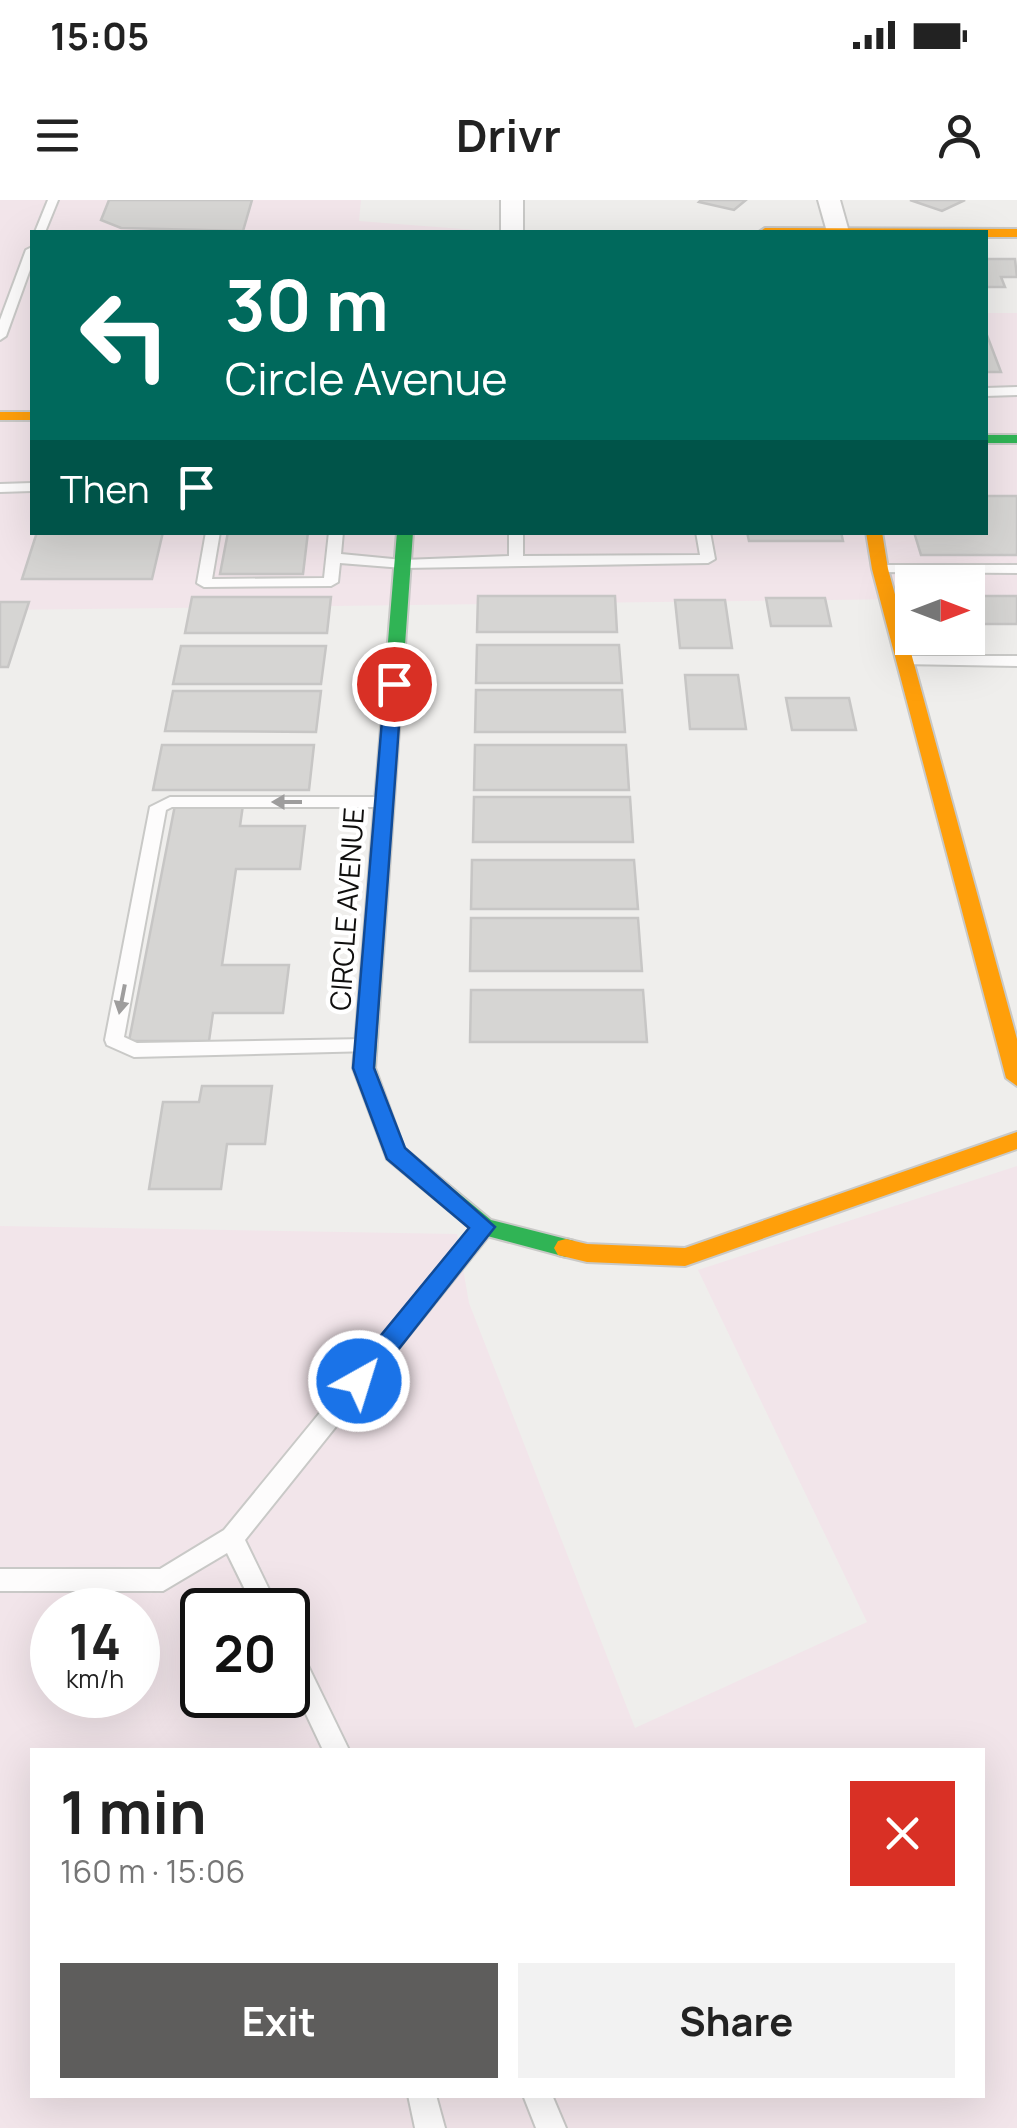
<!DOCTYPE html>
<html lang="en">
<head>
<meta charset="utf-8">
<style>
  :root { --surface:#fff; --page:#f2f2f2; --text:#222; --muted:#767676; --accent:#5e5d5c }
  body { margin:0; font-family:Manrope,sans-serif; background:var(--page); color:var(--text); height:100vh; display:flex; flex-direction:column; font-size:38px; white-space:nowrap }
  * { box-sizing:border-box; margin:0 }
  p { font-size:32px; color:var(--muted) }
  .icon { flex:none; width:55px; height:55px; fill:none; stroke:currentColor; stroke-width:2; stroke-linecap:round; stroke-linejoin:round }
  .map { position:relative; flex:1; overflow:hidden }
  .details { position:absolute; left:30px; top:1548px; width:955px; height:350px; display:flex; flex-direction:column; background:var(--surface); border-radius:0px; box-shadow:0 10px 40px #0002 }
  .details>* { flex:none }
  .hud { position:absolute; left:30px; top:30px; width:958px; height:305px; border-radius:0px; box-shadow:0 10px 40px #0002; background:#00695c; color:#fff; overflow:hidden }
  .needle { width:65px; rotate:90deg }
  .tools { position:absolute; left:895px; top:365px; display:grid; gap:20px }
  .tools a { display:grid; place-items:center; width:90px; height:90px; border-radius:0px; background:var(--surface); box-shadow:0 10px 40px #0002; font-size:50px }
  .speed { position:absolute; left:30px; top:1388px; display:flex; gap:20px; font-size:50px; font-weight:700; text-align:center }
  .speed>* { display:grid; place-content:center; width:130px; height:130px; border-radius:50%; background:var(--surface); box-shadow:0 10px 40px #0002; line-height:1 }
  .speed small { font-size:25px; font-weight:400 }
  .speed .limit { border:5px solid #111; border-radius:15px; background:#fff; color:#111 }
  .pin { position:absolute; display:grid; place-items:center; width:85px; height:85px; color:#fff; margin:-42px; border:5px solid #fff; border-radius:50%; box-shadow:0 2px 10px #0007 }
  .me { position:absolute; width:110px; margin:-55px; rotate:39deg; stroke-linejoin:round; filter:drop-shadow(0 0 8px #0008) }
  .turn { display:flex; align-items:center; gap:35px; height:210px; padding:0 30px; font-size:45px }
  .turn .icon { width:130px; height:130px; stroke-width:2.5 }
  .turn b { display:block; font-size:70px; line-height:85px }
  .then { display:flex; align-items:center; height:95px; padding:0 30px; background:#0003; gap:20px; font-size:38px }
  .round { display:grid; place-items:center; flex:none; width:105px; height:105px; border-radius:0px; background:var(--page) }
  .head { display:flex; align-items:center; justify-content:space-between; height:170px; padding:0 30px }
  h1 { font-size:60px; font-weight:700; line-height:75px }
  .action { display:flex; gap:20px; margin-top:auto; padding:20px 30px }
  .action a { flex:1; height:115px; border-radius:0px; background:var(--accent); color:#fff; font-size:40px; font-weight:700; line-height:115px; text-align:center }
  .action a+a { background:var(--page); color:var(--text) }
  .status { display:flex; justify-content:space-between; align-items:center; height:70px; padding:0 50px; background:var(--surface); direction:ltr }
  .status svg { height:28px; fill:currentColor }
  header { display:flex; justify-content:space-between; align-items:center; height:130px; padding:0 30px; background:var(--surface); font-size:45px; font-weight:700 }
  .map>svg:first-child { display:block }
  .commercial { fill:#f2e5ea; fill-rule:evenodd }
  .building { fill:#d6d5d3; stroke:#c7c6c5; stroke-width:2.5 }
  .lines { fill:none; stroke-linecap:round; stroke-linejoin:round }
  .lane-casing { stroke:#c9c9c7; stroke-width:4 }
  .street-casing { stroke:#c9c9c7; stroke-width:4 }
  .fast-casing { stroke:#c9c9c7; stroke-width:4 }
  .slow-casing { stroke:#c9c9c7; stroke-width:4 }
  .lane { fill:#fdfcfc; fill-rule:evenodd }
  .street { fill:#fdfcfc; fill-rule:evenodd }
  .fast { fill:#30b455; fill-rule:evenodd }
  .slow { fill:#ff9f0a; fill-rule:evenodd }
  .oneway { fill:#9e9d9d }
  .route { fill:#1a73e8; stroke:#114b97; stroke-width:2.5 }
  .labels { text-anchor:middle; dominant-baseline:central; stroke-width:9; stroke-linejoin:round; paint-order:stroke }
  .street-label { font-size:28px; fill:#100f0e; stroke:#fff }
</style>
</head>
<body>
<div class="status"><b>15:05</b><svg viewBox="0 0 49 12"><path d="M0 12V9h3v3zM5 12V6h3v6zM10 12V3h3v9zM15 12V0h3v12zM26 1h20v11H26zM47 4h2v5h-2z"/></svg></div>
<header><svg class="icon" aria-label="menu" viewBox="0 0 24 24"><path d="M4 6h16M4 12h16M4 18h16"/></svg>Drivr<svg class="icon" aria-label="person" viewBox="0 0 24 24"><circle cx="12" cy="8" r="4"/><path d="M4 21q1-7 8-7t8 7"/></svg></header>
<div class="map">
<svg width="1017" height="1928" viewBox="0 0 1017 1928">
  <rect width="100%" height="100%" fill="#efeeec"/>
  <g class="commercial">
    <polygon points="0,0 361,0 359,21 501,32 32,32 32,332 985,332 985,113 1017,113 1017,398 968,398 968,382 912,382 912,399 0,410"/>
    <path d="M1017 966V1928H0V1026L457 1034 469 1103 635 1528 867 1422 698 1070ZM52 1410H138V1495H52ZM202 1410H288V1495H202ZM32 1550H982V1895H32Z"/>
  </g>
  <g class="building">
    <polygon points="109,0 252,0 243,31 121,28 101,20"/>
    <polygon points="701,0 746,0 734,10 699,2"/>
    <polygon points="910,0 965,0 942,11"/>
    <polygon points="985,59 1015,59 1017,77 1001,77 1005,87 985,87"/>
    <polygon points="985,130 1001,172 985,172"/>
    <polygon points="985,296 1017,296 1017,355 921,355 914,332 985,332"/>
    <polygon points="37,332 163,332 152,379 22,379"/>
    <polygon points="228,332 308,332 303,374 220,374"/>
    <polygon points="747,332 841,332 843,341 749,341"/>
    <polygon points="478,396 615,396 617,432 477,432"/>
    <polygon points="972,396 1017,396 1017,424 981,424"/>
    <polygon points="192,397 331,397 327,433 185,433"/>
    <polygon points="766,398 825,398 831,426 771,426"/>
    <polygon points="675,400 725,400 732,448 680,448"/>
    <polygon points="0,402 29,402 8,467 0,467"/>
    <polygon points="477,445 619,445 622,483 476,483"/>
    <polygon points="181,446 326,446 321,484 173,484"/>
    <polygon points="685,475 738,475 746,529 690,529"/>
    <polygon points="476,490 622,490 625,532 475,532"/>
    <polygon points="173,491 321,491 316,532 165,531"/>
    <polygon points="786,498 849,498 856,530 792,530"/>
    <polygon points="162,545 314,545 309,590 153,590"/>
    <polygon points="475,545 626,545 629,590 474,590"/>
    <polygon points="474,597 630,597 633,642 473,642"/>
    <polygon points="175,605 243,605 240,626 305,626 300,669 236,669 222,765 289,765 283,813 213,813 209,841 129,841"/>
    <polygon points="472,660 634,660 638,709 471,709"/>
    <polygon points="471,718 638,718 642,771 470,771"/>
    <polygon points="471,790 643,790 647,842 470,842"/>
    <polygon points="202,886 272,886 265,944 227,944 221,989 149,989 163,902 199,902"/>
  </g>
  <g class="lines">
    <defs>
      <g id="lane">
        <polygon points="48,0 58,0 45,32 35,32"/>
        <polygon points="32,47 32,64 6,136 0,140 0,120 26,50"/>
        <polygon points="1017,187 1017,195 985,196 985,188"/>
        <polygon points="32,283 32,291 0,292 0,284"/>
        <polygon points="206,332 220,332 212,379 324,378 329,332 343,332 341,354 403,360 509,356 509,332 523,332 523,356 700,355 696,332 710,332 715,359 708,363 403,368 340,363 338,382 331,386 204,387 197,383"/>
        <polygon points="880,365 1017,365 1017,373 875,372 873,369"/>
        <polygon points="905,456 1017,456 1017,466 900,464 897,461"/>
        <polygon points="170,597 384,597 392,602 384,607 172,607 166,610 124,837 137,843 365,839 374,846 372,851 134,857 107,845 105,840 150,607"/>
        <polygon points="484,1019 491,1021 494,1027 491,1033 245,1340 279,1410 255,1410 227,1353 163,1391 0,1391 0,1369 160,1369 224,1330 477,1021"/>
        <polygon points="288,1439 297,1443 349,1550 323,1550 288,1476"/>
        <polygon points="408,1895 436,1895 445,1928 415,1928"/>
        <polygon points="523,1895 552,1895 566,1928 536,1928"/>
      </g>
      <g id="street">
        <rect x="501" y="0" width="22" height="32"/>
        <polygon points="818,0 840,0 849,32 827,32"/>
      </g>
      <g id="fast">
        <rect x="985" y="235" width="32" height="8"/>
        <polygon points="397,332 413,332 375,868 404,948 491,1020 574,1041 578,1048 574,1055 566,1057 476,1033 387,959 353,868"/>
      </g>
      <g id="slow">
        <polygon points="765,28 1017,29 1017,37 985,37 985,32 759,32"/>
        <rect x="0" y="212" width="32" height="8"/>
        <polygon points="866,332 882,332 888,369 1017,839 1017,886 1006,878 872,369"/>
        <polygon points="1017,932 1017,949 685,1066 587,1062 558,1055 554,1048 558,1041 566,1039 587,1044 685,1048"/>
      </g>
    </defs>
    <use href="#lane" class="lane-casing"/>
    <use href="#street" class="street-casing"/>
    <use href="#fast" class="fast-casing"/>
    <use href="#slow" class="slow-casing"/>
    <use href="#lane" class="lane"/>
    <use href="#street" class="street"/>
    <use href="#fast" class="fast"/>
    <use href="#slow" class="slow"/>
  </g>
  <defs><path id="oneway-solid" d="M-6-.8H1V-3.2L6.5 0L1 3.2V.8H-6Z" transform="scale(2.5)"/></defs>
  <g class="oneway">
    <use href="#oneway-solid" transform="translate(287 602) rotate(-180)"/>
    <use href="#oneway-solid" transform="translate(122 799) rotate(101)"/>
  </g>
  <polygon class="route" points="394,478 402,484 374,868 405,948 495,1027 368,1188 359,1191 350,1188 347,1181 350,1173 469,1028 387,959 353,868 385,484"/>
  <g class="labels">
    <g class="street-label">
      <text transform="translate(346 709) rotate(-86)">CIRCLE AVENUE</text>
    </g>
  </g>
</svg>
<div class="tools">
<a><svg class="needle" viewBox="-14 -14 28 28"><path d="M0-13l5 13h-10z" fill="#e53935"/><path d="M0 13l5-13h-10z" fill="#767676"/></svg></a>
</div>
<div class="speed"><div>14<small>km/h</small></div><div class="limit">20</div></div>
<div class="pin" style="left:394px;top:484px;background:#d93025"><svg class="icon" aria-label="arrive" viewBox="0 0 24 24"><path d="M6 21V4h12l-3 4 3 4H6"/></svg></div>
<svg class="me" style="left:359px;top:1181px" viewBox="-20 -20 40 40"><circle r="17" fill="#1a73e8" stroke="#fff" stroke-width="3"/><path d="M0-11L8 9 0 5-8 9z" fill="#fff"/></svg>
<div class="hud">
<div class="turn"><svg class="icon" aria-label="left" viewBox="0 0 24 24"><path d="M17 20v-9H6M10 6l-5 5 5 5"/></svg><div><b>30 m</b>Circle Avenue</div></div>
<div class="then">Then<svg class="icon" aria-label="arrive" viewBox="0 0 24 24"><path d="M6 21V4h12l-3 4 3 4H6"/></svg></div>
</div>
<section class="details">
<div class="head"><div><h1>1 min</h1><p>160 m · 15:06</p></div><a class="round" style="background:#d93025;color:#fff"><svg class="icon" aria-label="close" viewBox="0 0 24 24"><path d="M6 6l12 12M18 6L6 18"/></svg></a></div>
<div class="action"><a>Exit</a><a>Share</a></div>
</section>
</div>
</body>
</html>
